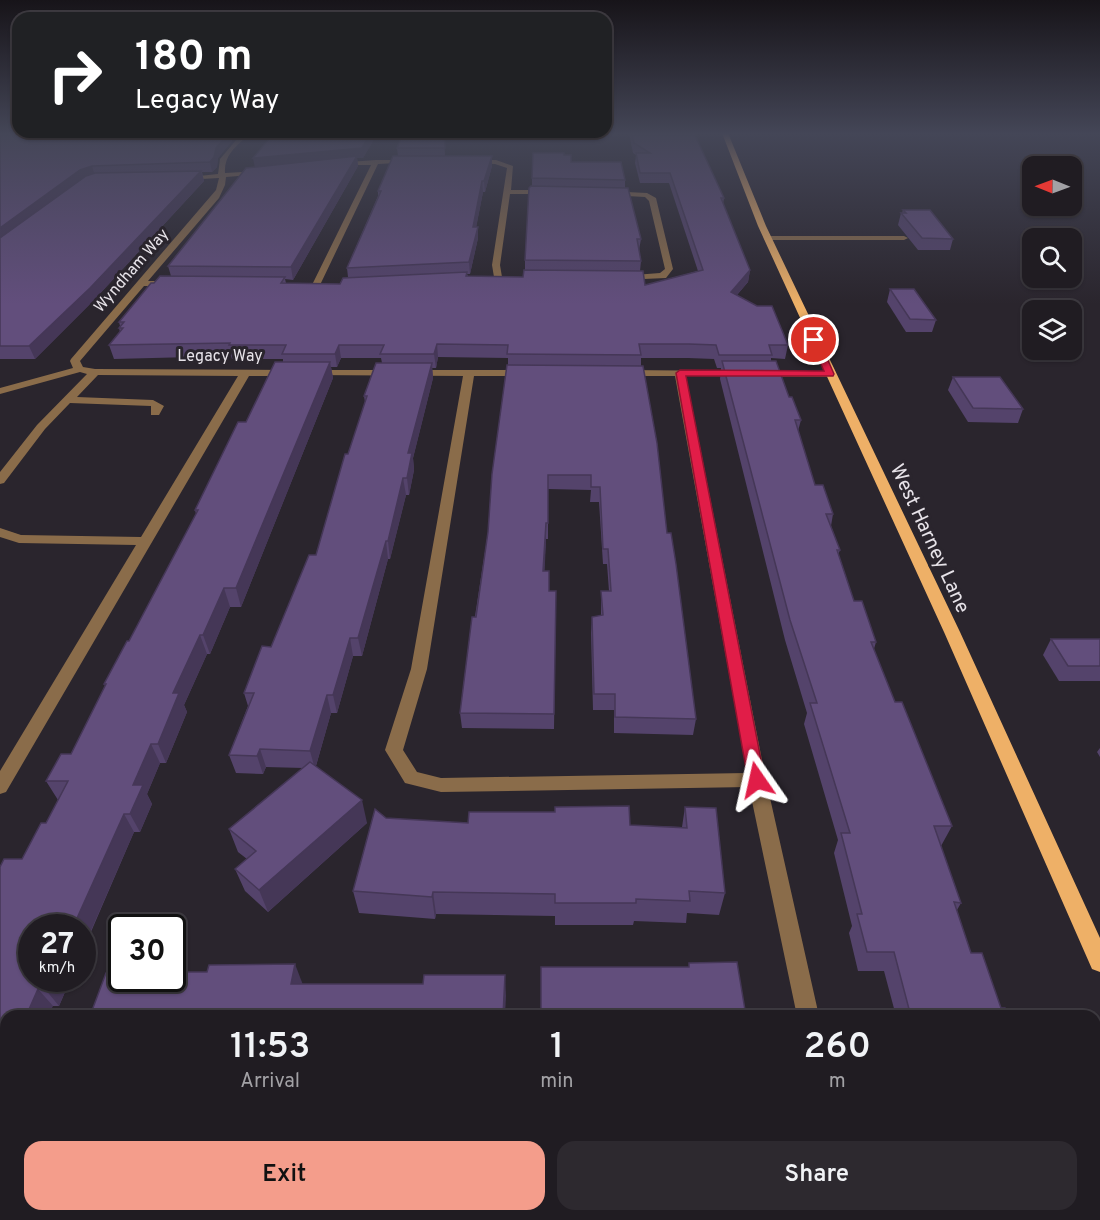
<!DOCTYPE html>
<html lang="en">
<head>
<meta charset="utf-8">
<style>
  :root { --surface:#201c22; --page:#2d292f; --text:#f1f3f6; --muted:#a2a1a5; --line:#3d3a40; --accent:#f49d8b }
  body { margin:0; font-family:Overpass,sans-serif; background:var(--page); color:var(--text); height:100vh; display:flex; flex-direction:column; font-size:22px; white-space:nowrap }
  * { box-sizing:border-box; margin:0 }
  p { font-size:20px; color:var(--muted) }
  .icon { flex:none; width:33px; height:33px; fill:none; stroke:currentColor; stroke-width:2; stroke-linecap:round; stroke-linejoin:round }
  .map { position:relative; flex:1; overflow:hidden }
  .drawer { position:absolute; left:0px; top:1010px; width:1101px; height:212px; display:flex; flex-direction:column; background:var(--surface); border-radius:18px 18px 0 0; box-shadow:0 2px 4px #0004,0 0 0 2px var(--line) }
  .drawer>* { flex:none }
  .hud { position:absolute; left:12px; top:12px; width:600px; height:126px; border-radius:18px; box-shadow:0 2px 4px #0004,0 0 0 2px var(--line); background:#202124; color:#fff; overflow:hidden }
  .needle { width:39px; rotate:271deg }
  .buttons { position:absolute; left:1022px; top:156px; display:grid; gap:12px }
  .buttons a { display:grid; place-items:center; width:60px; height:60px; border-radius:12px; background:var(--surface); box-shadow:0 2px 4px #0004,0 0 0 2px var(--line); font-size:30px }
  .speed { position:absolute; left:18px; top:914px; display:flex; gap:12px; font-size:30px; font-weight:700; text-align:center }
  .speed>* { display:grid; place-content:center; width:78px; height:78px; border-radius:50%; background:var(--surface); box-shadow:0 2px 4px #0004,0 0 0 2px var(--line); line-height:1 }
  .speed small { font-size:15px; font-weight:400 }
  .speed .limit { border:3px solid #111; border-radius:9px; background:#fff; color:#111 }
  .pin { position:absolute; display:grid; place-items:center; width:51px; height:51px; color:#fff; margin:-26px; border:3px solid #fff; border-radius:50%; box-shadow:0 2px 6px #0007 }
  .me { position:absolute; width:66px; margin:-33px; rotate:349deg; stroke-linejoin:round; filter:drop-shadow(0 0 4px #0008) }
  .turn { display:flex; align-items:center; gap:21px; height:126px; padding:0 24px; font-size:27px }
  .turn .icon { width:78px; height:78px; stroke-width:2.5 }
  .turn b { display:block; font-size:42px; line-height:51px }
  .eta { display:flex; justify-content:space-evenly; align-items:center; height:102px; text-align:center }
  .eta b { font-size:36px; font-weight:600; line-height:42px }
  .action { display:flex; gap:12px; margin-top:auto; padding:12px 24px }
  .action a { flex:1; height:69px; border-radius:18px; background:var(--accent); color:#111; font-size:24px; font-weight:600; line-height:69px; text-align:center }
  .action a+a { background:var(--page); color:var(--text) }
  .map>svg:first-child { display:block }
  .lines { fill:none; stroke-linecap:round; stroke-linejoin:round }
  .minor { fill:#8a6c4a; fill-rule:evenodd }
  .major { fill:#eeb067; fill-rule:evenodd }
  .wall { fill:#54436b }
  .shaded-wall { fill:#453757 }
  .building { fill:#624e7c; stroke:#453757; stroke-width:1.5 }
  .route { fill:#e11d48; stroke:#92132f; stroke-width:1.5 }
  .labels { text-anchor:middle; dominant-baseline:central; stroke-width:6; stroke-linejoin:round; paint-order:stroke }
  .far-street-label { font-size:16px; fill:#e7e3e9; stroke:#2a252d }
  .street-label { font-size:20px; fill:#e7e3e9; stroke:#2a252d }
</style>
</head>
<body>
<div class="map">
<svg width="1100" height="1220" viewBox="0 0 1100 1220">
  <rect width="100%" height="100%" fill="#2a252d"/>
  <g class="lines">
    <g class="minor">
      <path d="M243 133 292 137 244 139C233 149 224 157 225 173L261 171 263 174 226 177 225 185 219 198 148 281H172L175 282V286H144L80 361 83 367 95 369 289 370 294 373 289 376H249L6 792 0 794V771L136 545 19 543 0 537V528L21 535 141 537 238 376 98 375 77 397 153 400 164 406 159 415H151V406L70 403 45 429 4 483 0 484V472L37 425 87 374 80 372 0 394V388L73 368 70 361 71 359 216 190 219 178 183 180 180 178 218 174 220 159 237 139H211L209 136 241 135Z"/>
      <polygon points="587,133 637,133 531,139 352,140 349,138 352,136"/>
      <polygon points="376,160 410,160 413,162 378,164 320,285 313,287 312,285 371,165 338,165 335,163"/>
      <polygon points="473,160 496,160 513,166 511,190 549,190 553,192 549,194 510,194 500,265 502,277 498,280 494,277 492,265 507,168 495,164 471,163"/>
      <polygon points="606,191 647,193 656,198 673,269 666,278 621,280 621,276 660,273 665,269 649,201 645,197 609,195"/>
      <polygon points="768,236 904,236 908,238 904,240 765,240 764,238"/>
      <polygon points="313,370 526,370 531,373 526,376 474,376 427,669 403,750 417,772 441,778 747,773 675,376 625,376 620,373 625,370 834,372 835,374 830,377 686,376 766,780 819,1016 797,1016 749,787 441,792 405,783 385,750 411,669 463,376 309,375 308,373"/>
      <polygon points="0,1204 6,1204 6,1215 105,1215 103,1220 0,1220"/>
      <polygon points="192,1215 218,1215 217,1220 191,1220"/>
      <polygon points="354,1215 653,1215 655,1220 356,1220"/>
      <polygon points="798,1215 827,1215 825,1220 796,1220"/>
    </g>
    <polygon class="major" points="722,133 728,133 766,226 960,632 1100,938 1100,972 1092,969 944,632 758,226"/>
  </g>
  <g class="wall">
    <polygon points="0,133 230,133 232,141 218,158 217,167 212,172 202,172 204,181 94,300 35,359 0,359"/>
    <polygon points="271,133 372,133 373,141 363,158 357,158 358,166 293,280 285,279 286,283 340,284 348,277 347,268 378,196 378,191 398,156 397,148 444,133 445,156 492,166 485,192 483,192 476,227 478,227 478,238 470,274 467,274 468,276 523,277 525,270 525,260 532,186 532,178 564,155 571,162 625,180 625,188 641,239 639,250 641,261 640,271 645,285 698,271 669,183 640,183 635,163 636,155 633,153 629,133 694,133 724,198 723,204 750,270 748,282 737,295 788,345 785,359 771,358 771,361 801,420 798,431 815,485 833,514 831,526 840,550 838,555 854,601 876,642 874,649 895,702 952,826 941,846 961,903 957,910 971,953 1001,1008 1007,1016 896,1016 884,971 858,971 849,933 852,926 834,853 838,840 804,724 807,713 785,640 720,379 721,368 717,368 714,359 688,358 641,358 641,366 696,719 693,735 614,733 614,710 593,710 591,633 592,617 601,616 601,591 609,591 607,564 603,564 599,502 590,502 591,490 548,489 548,539 546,539 544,571 549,591 556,591 554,729 462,728 460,713 488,532 508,365 508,358 438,357 436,368 432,368 433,378 413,458 414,470 409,495 406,495 390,559 388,559 362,656 353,656 337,713 331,713 316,766 367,823 268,912 245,891 235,869 247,859 238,852 229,829 303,768 266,767 263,774 236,773 229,755 248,706 244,693 271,647 316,555 365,402 364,396 382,363 381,358 341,358 337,367 331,367 333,378 241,607 230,607 210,654 207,654 184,705 187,712 166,763 160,763 147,794 152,804 140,832 134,832 59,1006 53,1006 6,1016 6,1112 3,1118 0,1118 0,867 22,859 46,823 58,800 46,781 71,754 105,686 104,684 129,641 196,514 195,510 246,422 283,362 283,359 232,359 231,356 114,359 109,345 120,332 119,328 120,326 119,322 154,283 171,276 168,266 255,167 271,136"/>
    <polygon points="903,210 953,239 950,250 918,250 898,225 901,213 902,213"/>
    <polygon points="890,289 936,320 932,332 906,332 887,302"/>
    <polygon points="953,377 1023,409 1018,423 968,422 948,390"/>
    <polygon points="1051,639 1100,639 1100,681 1059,681 1043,655"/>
    <polygon points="1100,748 1100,757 1097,752"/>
    <polygon points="685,807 725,893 719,915 687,913 686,923 634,921 633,925 555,925 555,916 436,914 435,919 359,913 353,891 386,818 468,823 630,825 682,827"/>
    <polygon points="936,1215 1061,1215 1070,1220 934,1220"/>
  </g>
  <g class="shaded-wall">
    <polygon points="229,133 230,133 232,141 218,158 217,167 212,172 210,162 216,148"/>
    <polygon points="372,133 373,141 363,158 357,158 358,166 293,280 291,267 255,168 253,158"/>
    <polygon points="492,156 492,166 485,192 484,181"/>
    <polygon points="92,166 95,176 0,242 0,228 80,170"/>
    <polygon points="201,171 204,181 94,300 35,359 29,346"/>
    <polygon points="482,181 483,192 474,239 473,227"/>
    <polygon points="478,227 478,238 470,274 469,262"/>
    <polygon points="750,270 748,282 729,304 731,292"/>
    <polygon points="437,344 438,357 436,368 434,354"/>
    <polygon points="339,345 341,358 337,367 335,354"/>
    <polygon points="330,362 333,378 241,607 236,588"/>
    <polygon points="432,363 433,378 413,458 414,470 409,495 407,478 408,453"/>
    <polygon points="403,478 406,495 390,559 388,541"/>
    <polygon points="546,523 546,539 544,587 543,571"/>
    <polygon points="386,541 388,559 362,656 358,638"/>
    <polygon points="224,588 230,607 210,654 203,635"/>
    <polygon points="200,635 207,654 184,705 187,712 166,763 158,744 173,693"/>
    <polygon points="350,638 353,656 337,713 333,695"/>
    <polygon points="327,695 331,713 315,769 310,751"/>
    <polygon points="151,744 160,763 147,794 152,804 140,832 130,814 133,785"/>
    <polygon points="260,749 266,767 263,774 257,756"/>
    <polygon points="362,800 367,823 268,912 259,890"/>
    <polygon points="124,814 134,832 82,951 82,927 73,927"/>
    <polygon points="433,892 436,914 435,919 432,897"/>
    <polygon points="295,964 303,985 291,984"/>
    <polygon points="505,975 506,996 505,1016 503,1016"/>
    <polygon points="50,978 71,978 59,1006 45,989"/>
    <polygon points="38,989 53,1006 48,1016 26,1016"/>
    <polygon points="6,1060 6,1112 3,1118 0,1116 0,1073"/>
  </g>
  <g class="building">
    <polygon points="0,133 229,133 216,148 214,157 210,162 92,166 80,170 0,228"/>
    <polygon points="272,133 371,133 362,148 253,158 273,134"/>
    <polygon points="403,133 444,133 445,148 397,148"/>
    <polygon points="631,133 694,133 724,198 721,198 750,270 731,292 757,306 772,306 788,345 769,345 772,355 719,355 716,345 689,344 639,344 641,355 507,354 508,345 437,344 434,354 380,354 384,345 339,345 335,354 282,354 286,345 229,345 230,343 109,345 123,328 119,328 124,322 119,322 151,283 154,283 160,276 285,277 281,283 340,284 343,278 467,272 466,276 523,277 524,270 643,271 645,285 703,270 670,173 640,173 636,153 650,153 634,143"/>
    <polygon points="533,153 564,153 564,155 571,155 571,162 621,162 625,180 532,178"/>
    <polygon points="357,156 291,267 168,266 246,168"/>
    <polygon points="393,156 492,156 484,181 482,181 473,227 478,227 469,262 347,268 381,191 378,191"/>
    <polygon points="201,171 90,288 29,346 0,346 0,238 86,176 95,173"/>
    <polygon points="531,186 628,188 641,239 637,239 641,261 525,260 529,188"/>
    <polygon points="903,210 930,210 953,239 922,238 901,213 906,213"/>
    <polygon points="890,289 914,289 936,320 910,319"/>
    <polygon points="722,361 776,361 789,397 792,397 801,420 795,420 815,485 823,485 833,514 826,514 840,550 837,550 854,601 862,601 876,642 871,642 895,702 902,702 952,826 934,826 961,903 954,902 971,953 982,953 1001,1008 1005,1008 1007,1016 907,1016 905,1009 909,1009 894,952 867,952 857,914 862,914 841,833 850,833 810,703 817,703 790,620"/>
    <polygon points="275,362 330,362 236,588 224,588 203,635 200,635 173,693 179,693 158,744 151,744 133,785 143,785 130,814 124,814 73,927 32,927 32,978 50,978 45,989 38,989 26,1016 6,1016 6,1060 0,1073 0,867 4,859 22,859 41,823 46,823 68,781 46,781 61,754 71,754 106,684 104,684 127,641 129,641 198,510 195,510 238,422 246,422"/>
    <polygon points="376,363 432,363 408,453 412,453 407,478 403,478 388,541 386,541 358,638 350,638 333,695 327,695 310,751 260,749 257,756 229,755 254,693 244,693 262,646 271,647 309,555 316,555 345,454 348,454 367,396 364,396"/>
    <polygon points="507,365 643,366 657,443 667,533 671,533 676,564 696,719 615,717 615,694 594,694 592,617 603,615 601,591 611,591 608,549 603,549 600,487 591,487 591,475 548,475 548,523 546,523 543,571 549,571 549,591 556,591 554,714 460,713 472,617 476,617 488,532 492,474"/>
    <polygon points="953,377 1000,377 1023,409 973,408"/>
    <polygon points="1051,639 1100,639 1100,666 1068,666"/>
    <polygon points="310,762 362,800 259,890 235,869 256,851 229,829"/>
    <polygon points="629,806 630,825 687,828 685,807 716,808 725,893 689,891 690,901 636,899 636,903 555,903 555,894 433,892 432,897 353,891 375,809 386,818 468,823 469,812 555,812 555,807"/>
    <polygon points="737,962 746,1016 541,1016 541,967 689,967 689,963"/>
    <polygon points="295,964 291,984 423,984 424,975 505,975 503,1016 90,1016 106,973 122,973 122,978 172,978 172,972 207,972 209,965"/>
    <polygon points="944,1215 1061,1215 1070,1220 942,1220"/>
  </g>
  <linearGradient id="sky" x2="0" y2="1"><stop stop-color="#171419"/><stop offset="0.44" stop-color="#444657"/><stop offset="1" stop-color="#444657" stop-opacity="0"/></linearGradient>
  <rect width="1100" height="304" fill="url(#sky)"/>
  <polygon class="route" points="814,337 819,340 834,374 833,376 686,376 765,780 763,785 757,787 751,785 748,780 676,373 680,370 824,371 810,340"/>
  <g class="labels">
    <g class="far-street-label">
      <text transform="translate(132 271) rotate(-49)">Wyndham Way</text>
      <text x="220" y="357">Legacy Way</text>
    </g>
    <g class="street-label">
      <text transform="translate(929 539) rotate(65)">West Harney Lane</text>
    </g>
  </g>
</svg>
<div class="buttons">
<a><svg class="needle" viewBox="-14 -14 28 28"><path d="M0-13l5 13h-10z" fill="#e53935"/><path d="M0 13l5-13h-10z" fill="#a2a1a5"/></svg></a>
<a><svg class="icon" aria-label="search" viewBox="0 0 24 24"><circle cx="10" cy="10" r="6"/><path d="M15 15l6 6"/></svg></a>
<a><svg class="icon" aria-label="layers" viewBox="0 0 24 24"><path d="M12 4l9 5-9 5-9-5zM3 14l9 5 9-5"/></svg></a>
</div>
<div class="speed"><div>27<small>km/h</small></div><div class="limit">30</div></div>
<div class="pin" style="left:814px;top:340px;background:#d93025"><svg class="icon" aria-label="arrive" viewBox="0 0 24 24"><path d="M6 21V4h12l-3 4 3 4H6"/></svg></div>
<svg class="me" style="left:757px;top:780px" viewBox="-20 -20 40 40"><path d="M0-17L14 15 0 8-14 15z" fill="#e11d48" stroke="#fff" stroke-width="4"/></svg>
<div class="hud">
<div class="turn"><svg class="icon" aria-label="right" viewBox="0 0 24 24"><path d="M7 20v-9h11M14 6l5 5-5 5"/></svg><div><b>180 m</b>Legacy Way</div></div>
</div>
<section class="drawer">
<div class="eta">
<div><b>11:53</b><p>Arrival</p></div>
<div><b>1</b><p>min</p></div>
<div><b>260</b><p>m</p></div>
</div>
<div class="action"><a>Exit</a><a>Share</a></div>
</section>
</div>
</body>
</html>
